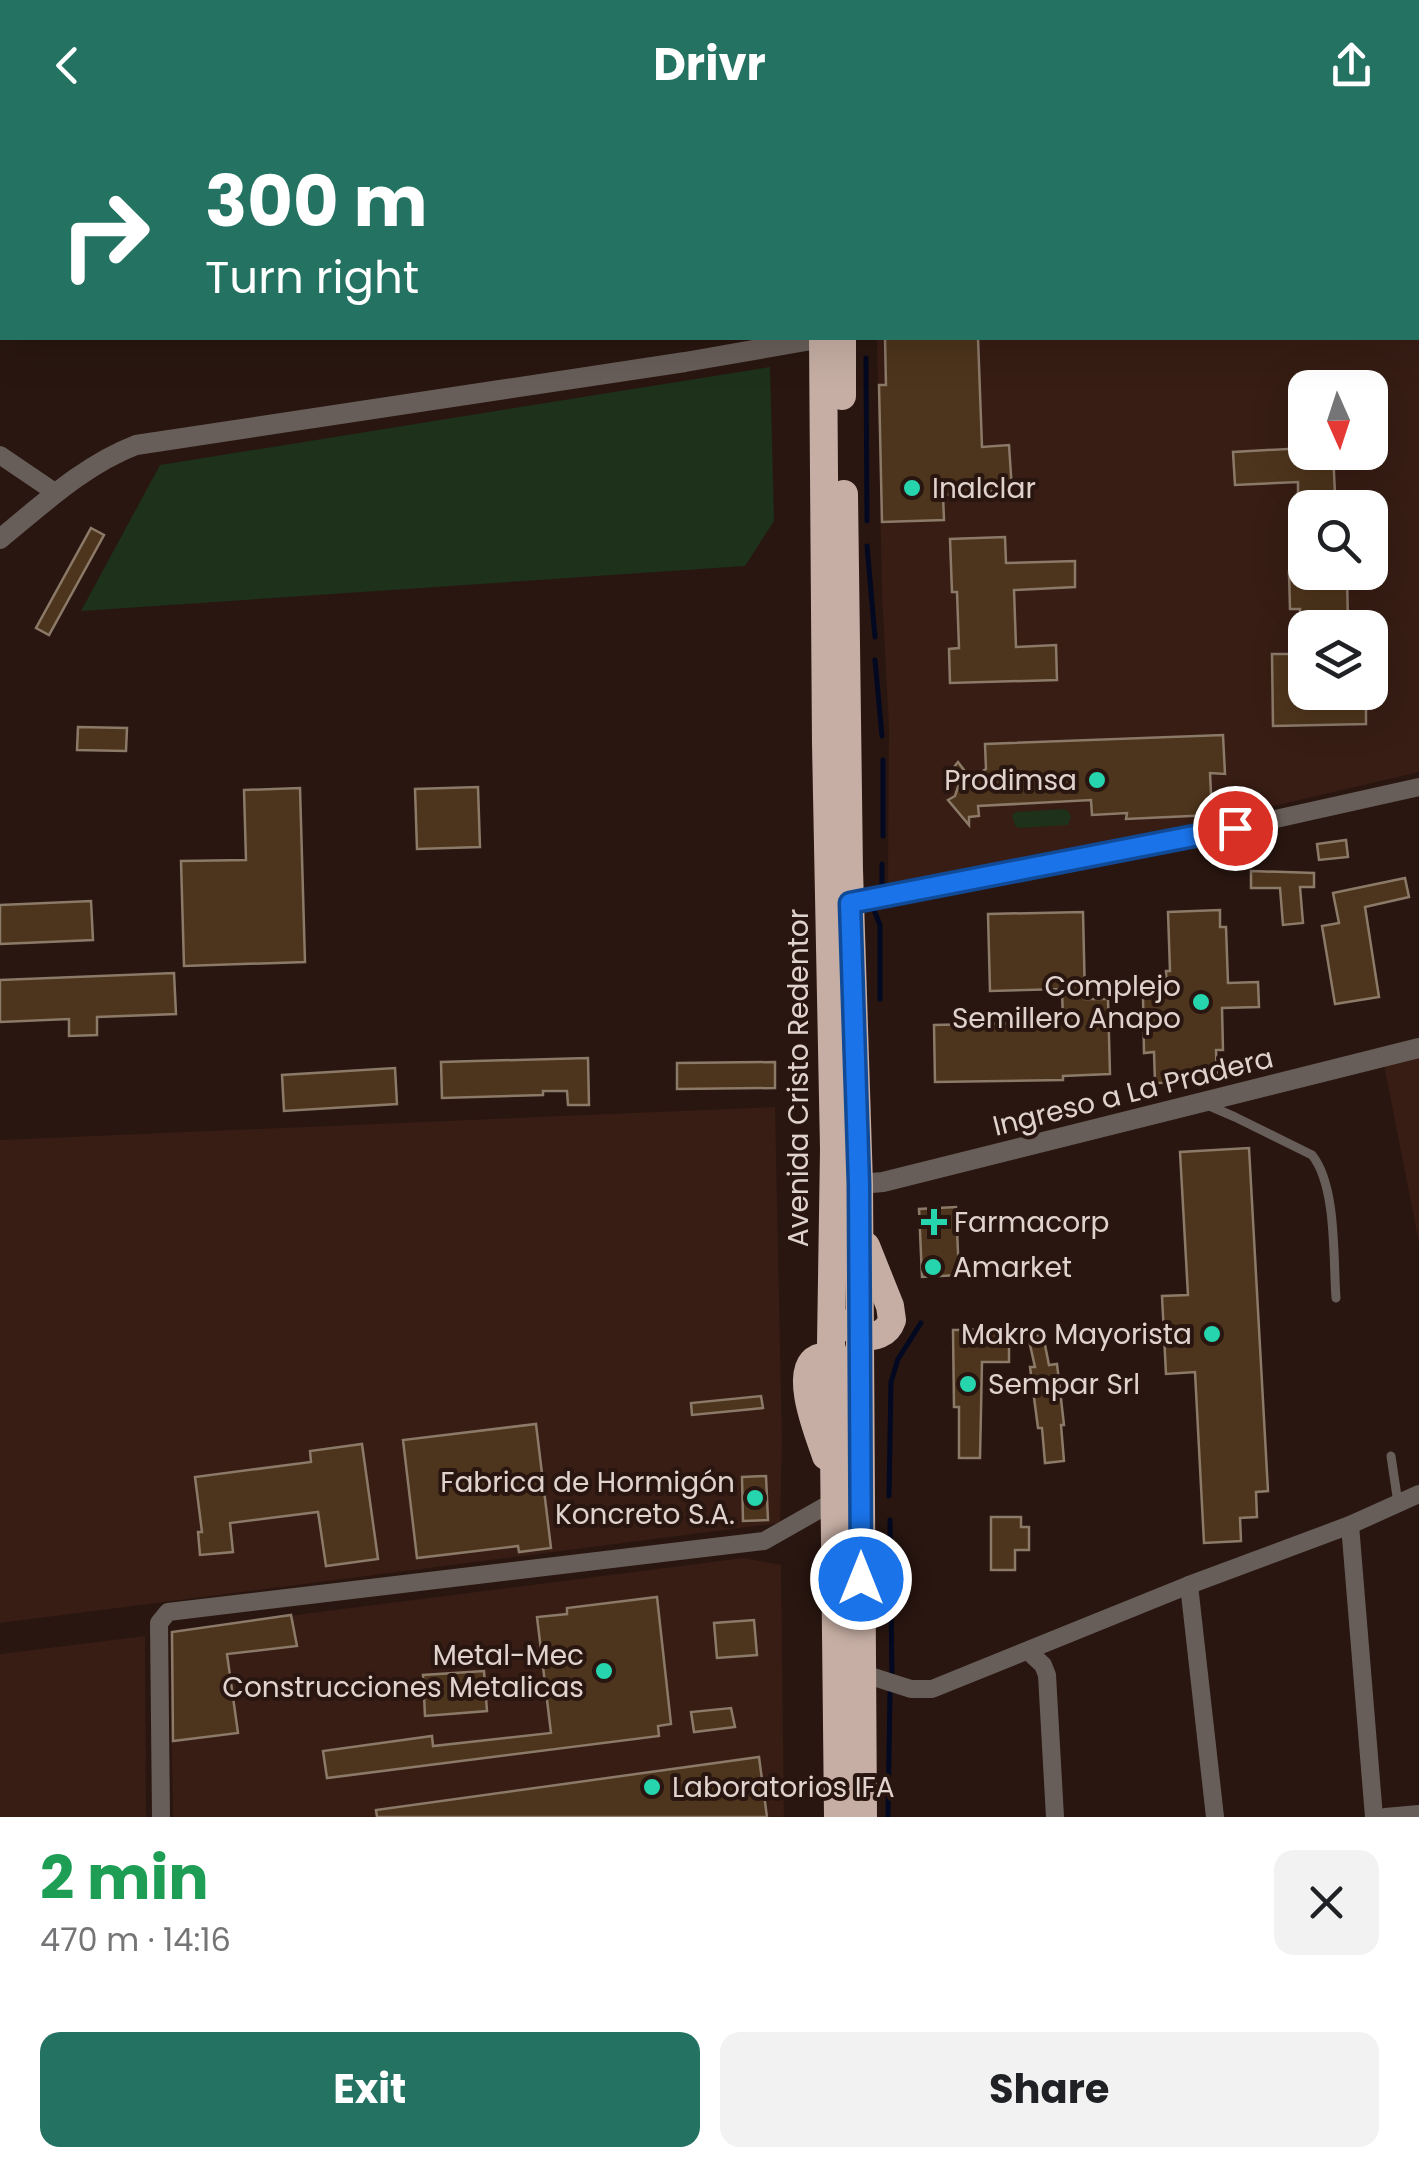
<!DOCTYPE html>
<html lang="en">
<head>
<meta charset="utf-8">
<style>
  :root { --surface:#fff; --page:#f2f2f2; --text:#202124; --muted:#757577; --accent:#237262 }
  body { margin:0; font-family:Poppins,sans-serif; background:var(--page); color:var(--text); height:100vh; display:flex; flex-direction:column; font-size:38px; white-space:nowrap }
  * { box-sizing:border-box; margin:0 }
  p { font-size:32px; color:var(--muted) }
  .icon { flex:none; width:55px; height:55px; fill:none; stroke:currentColor; stroke-width:2; stroke-linecap:round; stroke-linejoin:round }
  .map { position:relative; height:1687px; overflow:hidden }
  .drawer { display:flex; flex-direction:column; background:var(--surface); flex:1 }
  .drawer>* { flex:none }
  .top-card { position:absolute; left:0px; top:0px; width:1420px; height:210px; box-shadow:0 10px 40px #0002; background:#237262; color:#fff; overflow:hidden }
  .needle { width:65px; rotate:177deg }
  .controls { position:absolute; left:1288px; top:240px; display:grid; gap:20px }
  .controls a { display:grid; place-items:center; width:100px; height:100px; border-radius:20px; background:var(--surface); box-shadow:0 10px 40px #0002; font-size:50px }
  .pin { position:absolute; display:grid; place-items:center; width:85px; height:85px; color:#fff; margin:-42px; border:5px solid #fff; border-radius:50%; box-shadow:0 2px 10px #0007 }
  .me { position:absolute; width:110px; margin:-55px; rotate:0deg; stroke-linejoin:round; filter:drop-shadow(0 0 8px #0008) }
  .turn { display:flex; align-items:center; gap:35px; height:210px; padding:0 40px; font-size:45px }
  .turn .icon { width:130px; height:130px; stroke-width:2.5 }
  .turn b { display:block; font-size:70px; line-height:85px }
  .round { display:grid; place-items:center; flex:none; width:105px; height:105px; border-radius:20px; background:var(--page) }
  .summary { display:flex; align-items:center; justify-content:space-between; height:170px; padding:0 40px }
  h1 { font-size:60px; font-weight:700; line-height:75px; color:#1e9e55 }
  .primary-button { display:flex; gap:20px; margin-top:auto; padding:20px 40px }
  .primary-button a { flex:1; height:115px; border-radius:20px; background:var(--accent); color:#fff; font-size:40px; font-weight:700; line-height:115px; text-align:center }
  .primary-button a+a { background:var(--page); color:var(--text) }
  header { display:flex; justify-content:space-between; align-items:center; height:130px; padding:0 40px; background:var(--accent); color:#fff; font-size:45px; font-weight:700 }
  .map>svg:first-child { display:block }
  .built { fill:#371d14; fill-rule:evenodd }
  .green { fill:#1d311b }
  .lines { fill:none; stroke-linecap:round; stroke-linejoin:round }
  .stream { stroke:#020920; stroke-width:5 }
  .building { fill:#4d341c; stroke:#8c7a69; stroke-width:2.5 }
  .service { stroke:#685e59; stroke-width:9 }
  .minor { stroke:#685e59; stroke-width:18 }
  .tertiary { stroke:#685e59; stroke-width:20 }
  .trunk { stroke:#c6aea4; stroke-width:28 }
  .route-casing { stroke:#114b97; stroke-width:25 }
  .route { stroke:#1a73e8; stroke-width:18 }
  .poi-dot { fill:#26d5ae; stroke:#291610; stroke-width:4 }
  .labels { text-anchor:middle; dominant-baseline:central; stroke-width:8; stroke-linejoin:round; paint-order:stroke }
  .poi-label { font-size:28px; fill:#e0d2cd; stroke:#291610; text-anchor:start }
  .street-label { font-size:28px; fill:#e0d2cd; stroke:#291610 }
</style>
</head>
<body>
<header><svg class="icon" aria-label="back" viewBox="0 0 24 24"><path d="M15 5l-7 7 7 7"/></svg>Drivr<svg class="icon" aria-label="share" viewBox="0 0 24 24"><path d="M12 15V3M7 8l5-5 5 5M5 13v7h14v-7"/></svg></header>
<div class="map">
<svg width="1419" height="1687" viewBox="0 0 1419 1687">
  <rect width="100%" height="100%" fill="#291610"/>
  <g class="built">
    <polygon points="494,0 764,0 764,2 495,2"/>
    <path d="M873 0H1419V642L1232 686 888 755 889 596 882 465 877 208H1418V2H873ZM1305 258H1370V322H1305ZM1305 378H1370V442H1305ZM1305 498H1370V562H1305Z"/>
    <polygon points="1419,926 1419,1113 1384,935"/>
    <polygon points="775,977 782,1311 780,1393 0,1493 0,1010"/>
    <polygon points="743,1428 781,1435 784,1687 173,1687 170,1502 177,1500"/>
    <polygon points="145,1506 146,1687 0,1687 0,1524"/>
  </g>
  <g class="green">
    <polygon points="770,237 774,391 745,436 81,481 160,335"/>
    <polygon points="1065,679 1069,682 1071,687 1068,695 1019,698 1015,696 1012,685 1016,682"/>
  </g>
  <g class="lines">
    <g class="stream">
      <polyline points="866,228 867,391"/>
      <polyline points="867,416 875,507"/>
      <polyline points="875,530 882,606"/>
      <polyline points="883,706 883,630"/>
      <polyline points="882,755 882,734"/>
      <polyline points="874,780 880,795 880,869"/>
      <polyline points="889,1366 891,1252 898,1229 921,1193"/>
      <polyline points="890,1390 892,1546"/>
      <polyline points="888,1687 890,1563"/>
    </g>
  </g>
  <g class="building">
    <polygon points="885,208 978,208 982,317 1009,315 1012,360 943,365 944,390 882,392 879,255 886,255"/>
    <polygon points="1305,318 1305,322 1333,322 1335,364 1346,364 1347,378 1298,378 1298,352 1235,355 1233,322"/>
    <polygon points="91,398 104,405 49,505 36,498"/>
    <polygon points="1005,407 1006,433 1075,431 1075,457 1014,460 1016,517 1056,515 1057,550 950,553 949,519 959,518 957,462 952,462 950,409"/>
    <polygon points="1289,442 1347,442 1348,498 1300,498 1300,479 1290,479"/>
    <polygon points="1272,524 1305,524 1305,562 1349,562 1349,565 1366,565 1366,594 1273,596"/>
    <polygon points="78,597 127,598 126,621 77,620"/>
    <polygon points="1223,605 1225,644 1210,643 1212,685 1126,689 1127,683 1092,685 1091,670 978,676 979,686 969,687 969,695 948,670 955,666 959,654 947,646 958,632 970,648 986,639 985,614"/>
    <polygon points="478,657 480,717 417,719 415,659"/>
    <polygon points="300,658 305,832 184,836 181,731 246,730 244,660"/>
    <polygon points="1346,710 1348,727 1319,730 1317,714"/>
    <polygon points="1251,741 1314,743 1314,757 1300,757 1303,793 1283,795 1280,758 1251,758"/>
    <polygon points="1405,748 1409,767 1365,777 1379,867 1335,874 1322,796 1339,793 1333,763"/>
    <polygon points="91,771 93,810 0,814 0,775"/>
    <polygon points="1220,780 1220,797 1226,797 1228,853 1258,852 1259,877 1222,878 1223,920 1216,920 1217,952 1155,953 1154,922 1144,923 1143,866 1167,866 1166,841 1170,841 1168,782"/>
    <polygon points="1083,782 1085,869 1108,869 1110,944 1063,946 1063,950 935,952 934,895 1063,892 1062,859 990,861 988,784"/>
    <polygon points="174,843 176,884 97,887 97,905 69,906 69,889 0,892 0,850"/>
    <polygon points="588,928 589,975 568,975 567,961 543,961 543,965 442,968 441,932"/>
    <polygon points="775,932 775,958 677,959 677,933"/>
    <polygon points="395,938 397,974 284,981 282,945"/>
    <polygon points="1249,1018 1268,1361 1256,1362 1257,1387 1240,1388 1241,1411 1204,1413 1195,1242 1166,1244 1162,1166 1188,1165 1180,1022"/>
    <polygon points="956,1077 959,1145 922,1147 919,1079"/>
    <polygon points="1009,1199 1009,1232 982,1232 980,1328 959,1328 959,1277 954,1277 953,1200"/>
    <polygon points="1043,1205 1049,1235 1057,1234 1064,1295 1061,1295 1064,1331 1045,1333 1042,1298 1038,1298 1030,1237 1035,1237 1028,1206"/>
    <polygon points="761,1266 763,1278 692,1285 691,1273"/>
    <polygon points="536,1294 551,1418 519,1422 518,1416 417,1428 403,1310"/>
    <polygon points="362,1314 378,1429 326,1436 318,1382 230,1393 233,1422 200,1425 198,1402 202,1402 195,1347 311,1332 310,1321"/>
    <polygon points="766,1346 768,1390 743,1391 742,1347"/>
    <polygon points="991,1387 1021,1387 1021,1397 1029,1397 1029,1420 1015,1420 1015,1440 991,1440"/>
    <polygon points="657,1467 671,1594 658,1596 659,1606 327,1648 323,1621 432,1606 433,1616 551,1603 537,1487 567,1484 567,1478"/>
    <polygon points="291,1485 297,1516 227,1524 238,1603 173,1611 172,1502"/>
    <polygon points="754,1490 757,1525 717,1528 714,1493"/>
    <polygon points="484,1541 487,1581 425,1586 423,1545"/>
    <polygon points="731,1578 735,1597 694,1602 691,1582"/>
    <polygon points="759,1627 767,1687 377,1687 376,1680"/>
  </g>
  <g class="lines">
    <g class="service">
      <polyline points="683,0 683,2"/>
      <path d="M1205 974 1235 987 1312 1025C1337 1056 1333 1129 1336 1168"/>
      <polyline points="1391,1326 1398,1373"/>
    </g>
    <g class="minor">
      <polyline points="284,2 285,0"/>
      <polyline points="0,325 56,363"/>
      <polyline points="851,773 1235,698 1419,657"/>
      <polyline points="1350,1395 1374,1687"/>
      <polyline points="1189,1455 1215,1687"/>
      <polyline points="1028,1521 1043,1535 1047,1545 1055,1687"/>
      <polyline points="861,1543 911,1559 932,1559 1189,1455 1350,1395 1419,1364"/>
      <polyline points="161,1687 159,1493 168,1482 764,1411 836,1370"/>
      <polyline points="1385,1687 1419,1684"/>
    </g>
    <g class="tertiary">
      <path d="M0 409C43 374 84 335 136 315L685 232 823 208"/>
      <polyline points="859,1054 883,1052 1419,918"/>
    </g>
    <g class="trunk">
      <polyline points="816,0 816,2"/>
      <polyline points="838,0 838,2"/>
      <polyline points="823,208 826,614 834,1019 831,1214 833,1227 838,1687"/>
      <polyline points="842,208 842,266"/>
      <polyline points="844,364 849,740 859,1054 863,1687"/>
      <path d="M849 1193 860 1207C874 1207 887 1205 892 1190L890 1176 866 1116"/>
      <path d="M826 1326C819 1305 792 1240 818 1228 828 1224 839 1227 847 1234"/>
    </g>
  </g>
  <g class="lines">
    <defs>
      <polyline id="route" points="861,1449 859,1054 850,773 1235,698"/>
    </defs>
    <use href="#route" class="route-casing"/>
    <use href="#route" class="route"/>
  </g>
  <g class="poi-dot">
    <circle cx="912" cy="358" r="10"/>
    <circle cx="1097" cy="650" r="10"/>
    <circle cx="1201" cy="872" r="10"/>
    <path d="M929 1077h10v10h10v10h-10v10h-10v-10h-10v-10h10z"/>
    <circle cx="933" cy="1137" r="10"/>
    <circle cx="1212" cy="1204" r="10"/>
    <circle cx="968" cy="1254" r="10"/>
    <circle cx="755" cy="1368" r="10"/>
    <circle cx="604" cy="1541" r="10"/>
    <circle cx="652" cy="1657" r="10"/>
  </g>
  <g class="labels">
    <g class="poi-label">
      <text x="932" y="358">Inalclar</text>
      <text x="1077" y="650" text-anchor="end">Prodimsa</text>
      <text x="1181" y="856" text-anchor="end">Complejo<tspan x="1181" dy="32">Semillero Anapo</tspan></text>
      <text x="954" y="1092">Farmacorp</text>
      <text x="953" y="1137">Amarket</text>
      <text x="1192" y="1204" text-anchor="end">Makro Mayorista</text>
      <text x="988" y="1254">Sempar Srl</text>
      <text x="735" y="1352" text-anchor="end">Fabrica de Hormigón<tspan x="735" dy="32">Koncreto S.A.</tspan></text>
      <text x="584" y="1525" text-anchor="end">Metal-Mec<tspan x="584" dy="32">Construcciones Metalicas</tspan></text>
      <text x="672" y="1657">Laboratorios IFA</text>
    </g>
    <g class="street-label">
      <text transform="translate(798 948) rotate(-90)">Avenida Cristo Redentor</text>
      <text transform="translate(1133 962) rotate(-14)">Ingreso a La Pradera</text>
    </g>
  </g>
</svg>
<div class="controls">
<a><svg class="needle" viewBox="-14 -14 28 28"><path d="M0-13l5 13h-10z" fill="#e53935"/><path d="M0 13l5-13h-10z" fill="#757577"/></svg></a>
<a><svg class="icon" aria-label="search" viewBox="0 0 24 24"><circle cx="10" cy="10" r="6"/><path d="M15 15l6 6"/></svg></a>
<a><svg class="icon" aria-label="layers" viewBox="0 0 24 24"><path d="M12 4l9 5-9 5-9-5zM3 14l9 5 9-5"/></svg></a>
</div>
<div class="pin" style="left:1235px;top:698px;background:#d93025"><svg class="icon" aria-label="arrive" viewBox="0 0 24 24"><path d="M6 21V4h12l-3 4 3 4H6"/></svg></div>
<svg class="me" style="left:861px;top:1449px" viewBox="-20 -20 40 40"><circle r="17" fill="#1a73e8" stroke="#fff" stroke-width="3"/><path d="M0-11L8 9 0 5-8 9z" fill="#fff"/></svg>
<div class="top-card">
<div class="turn"><svg class="icon" aria-label="right" viewBox="0 0 24 24"><path d="M7 20v-9h11M14 6l5 5-5 5"/></svg><div><b>300 m</b>Turn right</div></div>
</div>
</div>
<section class="drawer">
<div class="summary"><div><h1>2 min</h1><p>470 m · 14:16</p></div><a class="round"><svg class="icon" aria-label="close" viewBox="0 0 24 24"><path d="M6 6l12 12M18 6L6 18"/></svg></a></div>
<div class="primary-button"><a>Exit</a><a>Share</a></div>
</section>
</body>
</html>
